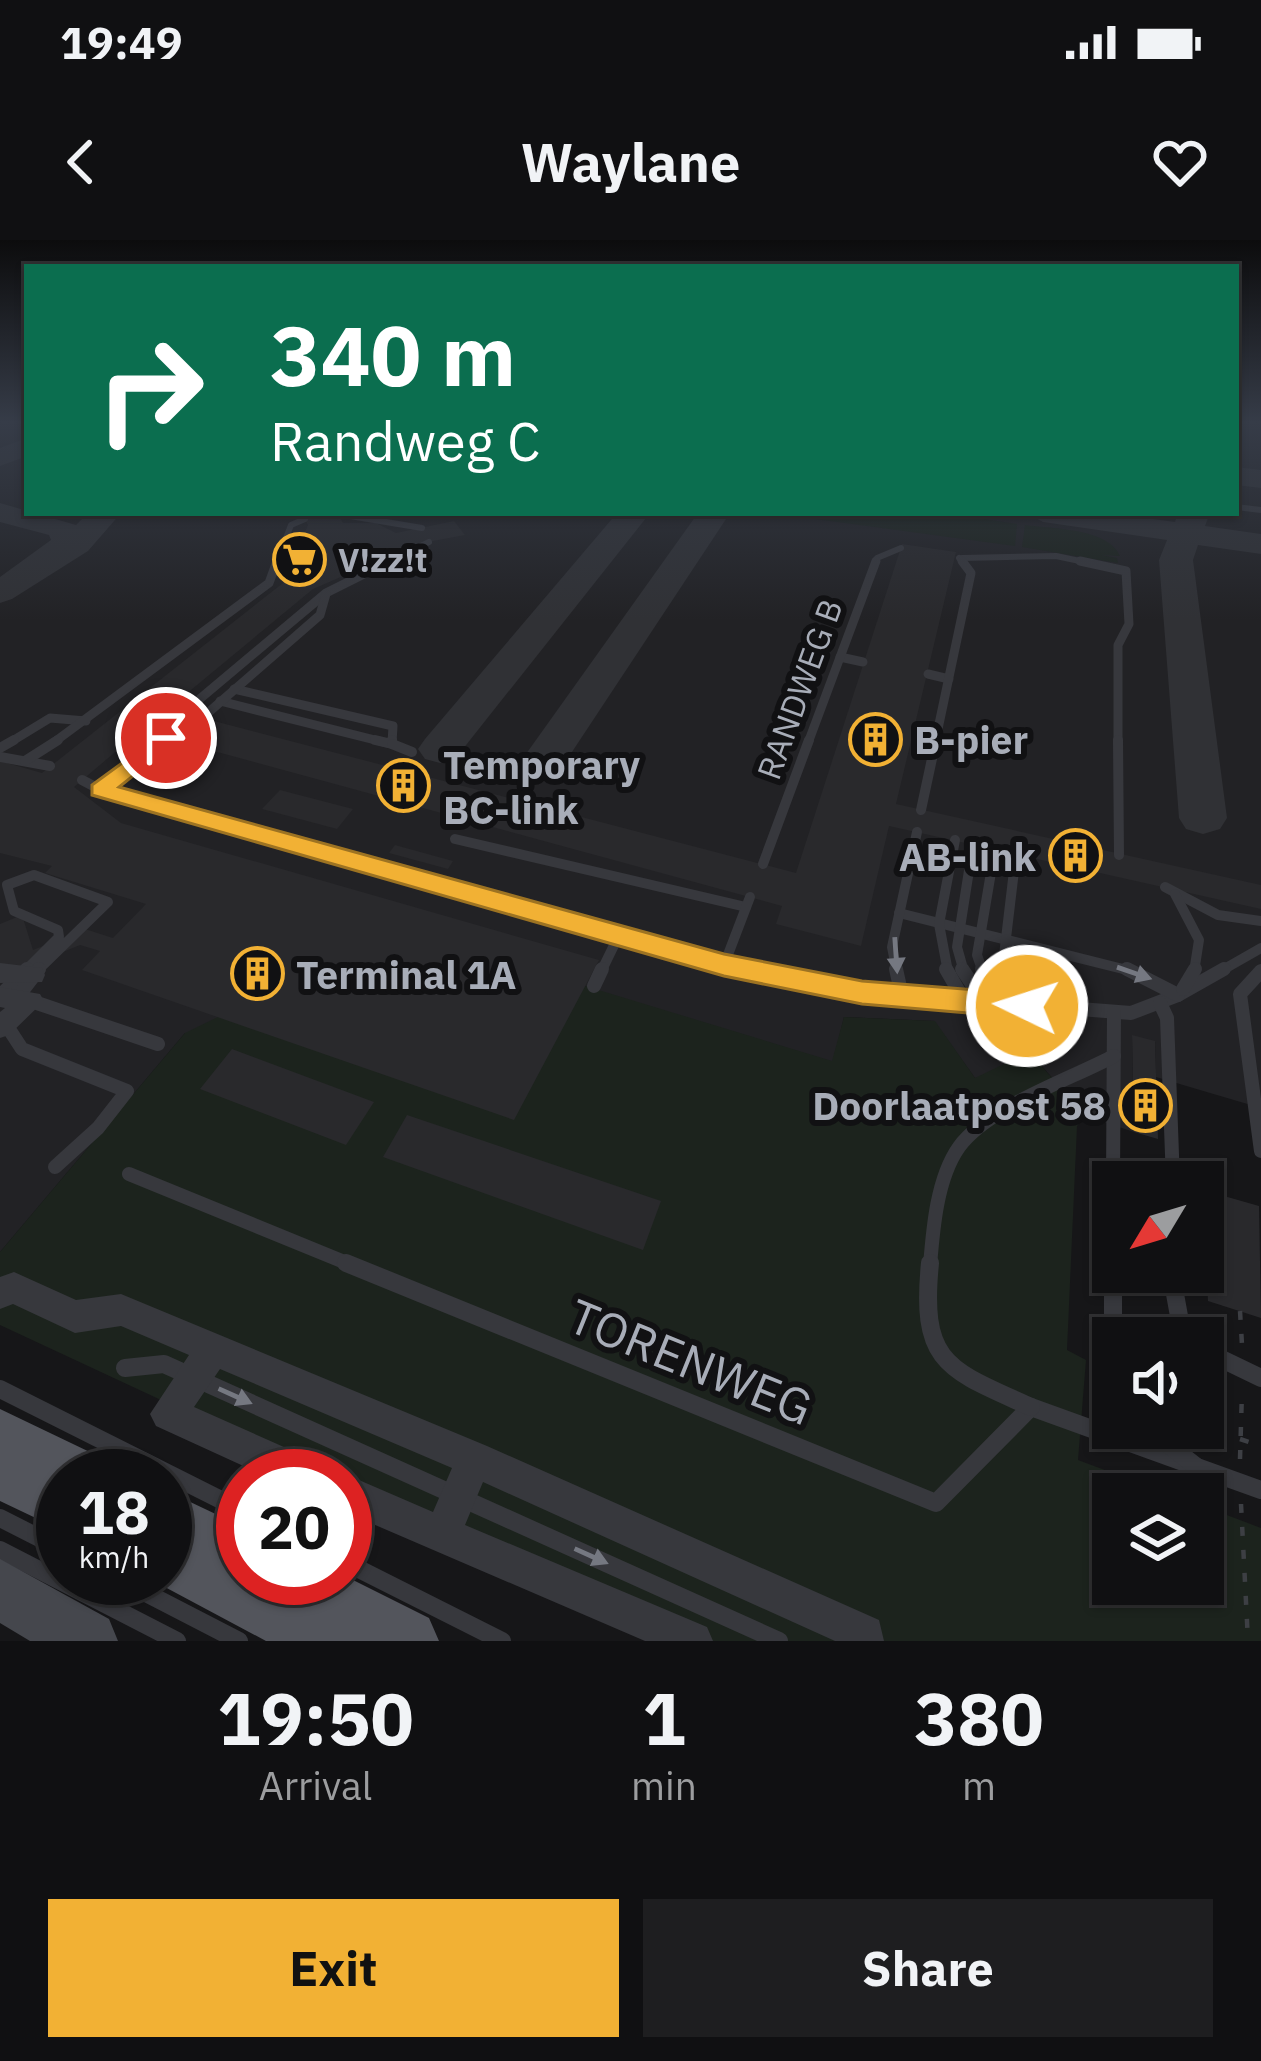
<!DOCTYPE html>
<html lang="en">
<head>
<meta charset="utf-8">
<style>
  :root { --surface:#101012; --page:#1e1e20; --text:#f1f3f6; --muted:#9c9d9f; --line:#303032; --accent:#f2b134 }
  body { margin:0; font-family:"IBM Plex Sans",sans-serif; background:var(--page); color:var(--text); height:100vh; display:flex; flex-direction:column; font-size:45px; white-space:nowrap }
  * { box-sizing:border-box; margin:0 }
  p { font-size:39px; color:var(--muted) }
  .icon { flex:none; width:66px; height:66px; fill:none; stroke:currentColor; stroke-width:2; stroke-linecap:round; stroke-linejoin:round }
  .map { position:relative; height:1401px; overflow:hidden }
  .side { display:flex; flex-direction:column; background:var(--surface); flex:1 }
  .side>* { flex:none }
  .banner { position:absolute; left:24px; top:24px; width:1215px; height:252px; border-radius:0px; box-shadow:0 3px 9px #0004,0 0 0 3px var(--line); background:#0b6e4f; color:#fff; overflow:hidden }
  .needle { width:78px; rotate:232deg }
  .fabs { position:absolute; left:1092px; top:921px; display:grid; gap:24px }
  .fabs a { display:grid; place-items:center; width:132px; height:132px; border-radius:0px; background:var(--surface); box-shadow:0 3px 9px #0004,0 0 0 3px var(--line); font-size:60px }
  .speed { position:absolute; left:36px; top:1209px; display:flex; gap:24px; font-size:60px; font-weight:700; text-align:center }
  .speed>* { display:grid; place-content:center; width:156px; height:156px; border-radius:50%; background:var(--surface); box-shadow:0 3px 9px #0004,0 0 0 3px var(--line); line-height:1 }
  .speed small { font-size:30px; font-weight:400 }
  .speed .limit { border:18px solid #d22; background:#fff; color:#111 }
  .pin { position:absolute; display:grid; place-items:center; width:102px; height:102px; color:#fff; margin:-51px; border:6px solid #fff; border-radius:50%; box-shadow:0 3px 12px #0007 }
  .me { position:absolute; width:132px; margin:-66px; rotate:274deg; stroke-linejoin:round; filter:drop-shadow(0 0 9px #0008) }
  .turn { display:flex; align-items:center; gap:42px; height:252px; padding:0 48px; font-size:54px }
  .turn .icon { width:156px; height:156px; stroke-width:2.5 }
  .turn b { display:block; font-size:84px; line-height:102px }
  .eta { display:flex; justify-content:space-evenly; align-items:center; height:204px; text-align:center }
  .eta b { font-size:72px; font-weight:800; line-height:84px }
  .button { display:flex; gap:24px; margin-top:auto; padding:24px 48px }
  .button a { flex:1; height:138px; border-radius:0px; background:var(--accent); color:#111; font-size:48px; font-weight:800; line-height:138px; text-align:center }
  .button a+a { background:var(--page); color:var(--text) }
  .status { display:flex; justify-content:space-between; align-items:center; height:84px; padding:0 60px; background:var(--surface); direction:ltr }
  .status svg { height:33px; fill:currentColor }
  header { display:flex; justify-content:space-between; align-items:center; height:156px; padding:0 48px; background:var(--surface); font-size:54px; font-weight:800 }
  .map>svg:first-child { display:block }
  .built { fill:#222225 }
  .green { fill:#1c231d }
  .lines { fill:none; stroke-linecap:round; stroke-linejoin:round }
  .taxiway { fill:#303135; fill-rule:evenodd }
  .building { fill:#29292c }
  .path { stroke:#3d3f44; stroke-width:4.5; stroke-dasharray:9 14; stroke-linecap:butt }
  .lane-far4 { stroke:#37383d; stroke-width:6 }
  .lane-far3 { stroke:#37383d; stroke-width:9 }
  .lane-far2 { stroke:#37383d; stroke-width:10 }
  .lane-far1 { stroke:#37383d; stroke-width:14 }
  .lane { stroke:#37383d; stroke-width:18 }
  .street { fill:#37383d; fill-rule:evenodd }
  .secondary { fill:#45474d; fill-rule:evenodd }
  .primary { fill:#53555c; fill-rule:evenodd }
  .oneway { fill:#757881 }
  .route { fill:#f2b134; stroke:#9d7322; stroke-width:3 }
  .labels { text-anchor:middle; dominant-baseline:central; stroke-width:12; stroke-linejoin:round; paint-order:stroke }
  .far-poi-label { font-size:33px; font-weight:bold; fill:#a8adb8; stroke:#111113; text-anchor:start }
  .far-street-label { font-size:33px; fill:#a8adb8; stroke:#111113 }
  .poi-label { font-size:39px; font-weight:bold; fill:#a8adb8; stroke:#111113; text-anchor:start }
  .near-street-label { font-size:48px; fill:#a8adb8; stroke:#111113 }
</style>
</head>
<body>
<div class="status"><b>19:49</b><svg viewBox="0 0 49 12"><path d="M0 12V9h3v3zM5 12V6h3v6zM10 12V3h3v9zM15 12V0h3v12zM26 1h20v11H26zM47 4h2v5h-2z"/></svg></div>
<header><svg class="icon" aria-label="back" viewBox="0 0 24 24"><path d="M15 5l-7 7 7 7"/></svg>Waylane<svg class="icon" aria-label="heart" viewBox="0 0 24 24"><path d="M12 20l-8-8c-3-5 5-10 8-4 3-6 11-1 8 4z"/></svg></header>
<div class="map">
<svg width="1261" height="1401" viewBox="0 0 1261 1401">
  <rect width="100%" height="100%" fill="#161618"/>
  <polygon class="built" points="0,184 27,184 27,273 1236,273 1236,184 1261,184 1261,868 1156,837 1155,802 1132,797 1134,892 1086,876 1039,823 975,838 934,781 844,777 833,822 582,746 514,880 185,793 0,1012"/>
  <g class="green">
    <polygon points="771,273 943,273 1017,284 1015,306"/>
    <path d="M1025 285C1053 289 1108 288 1120 316L1101 315 1117 318 1118 323 1022 307Z"/>
    <polygon points="582,745 832,821 844,777 935,781 975,838 1029,812 1086,876 1077,886 1067,1110 1086,1120 1078,1220 1169,1254 1113,1254 1113,1344 1203,1344 1203,1266 1261,1288 1261,1401 677,1401 345,1236 324,1236 0,1085 0,1012 185,793 218,777"/>
  </g>
  <g class="lines">
    <g class="taxiway">
      <polygon points="27,198 27,216 0,226 0,208"/>
      <polygon points="1236,227 1261,230 1261,248 1236,245"/>
      <polygon points="0,263 76,285 88,273 121,273 88,311 12,359 0,363 0,337 51,300 49,295 0,282"/>
      <polygon points="617,273 650,273 455,519 440,523 425,519 418,509 425,499"/>
      <polygon points="698,273 730,273 564,524 548,528 532,524 526,514"/>
      <polygon points="1027,273 1110,273 1175,282 1178,273 1210,273 1205,286 1261,294 1261,314 1198,305 1193,320 1227,578 1220,589 1203,594 1186,589 1179,578 1159,320 1167,300 1043,282"/>
    </g>
  </g>
  <g class="building">
    <polygon points="302,273 337,273 343,283 376,283 396,293 454,281 465,295 417,304 313,349 168,469 796,633 902,304 956,312 896,564 1261,645 1261,669 889,586 861,706 776,684 782,666 140,491 74,547 121,583 599,720 514,880 82,730 100,711 80,705 0,738 0,684 22,675 33,710 85,689 113,698 146,664 45,633 52,626 0,613 0,521 42,533 283,343 308,285"/>
    <polygon points="280,550 353,569 337,589 262,569"/>
    <polygon points="395,605 453,621 448,629 389,613"/>
    <polygon points="1132,795 1155,801 1158,899 1134,892"/>
    <polygon points="232,809 374,862 346,905 200,849"/>
    <polygon points="407,875 661,961 643,1010 383,917"/>
    <polygon points="1203,950 1259,966 1261,1078 1208,1061"/>
  </g>
  <g class="lines">
    <g class="path">
      <polyline points="1240,1071 1242,1105"/>
      <polyline points="1240,1199 1261,1206"/>
      <polyline points="1240,1219 1242,1151"/>
      <polyline points="1241,1264 1248,1401"/>
    </g>
    <g class="lane-far4">
      <polyline points="1236,267 1261,270"/>
      <polyline points="338,274 422,288"/>
      <polyline points="959,318 964,324"/>
      <polyline points="962,318 1056,316 1094,324"/>
      <polyline points="276,324 291,285 305,279"/>
      <polyline points="384,324 429,302"/>
      <polyline points="875,324 877,318 901,308"/>
    </g>
    <g class="lane-far3">
      <polyline points="1080,321 1126,331 1129,384 1118,405 1118,503"/>
      <polyline points="840,417 863,422"/>
      <polyline points="928,434 949,439"/>
      <polyline points="234,449 393,486 392,503"/>
      <polyline points="220,461 387,503"/>
      <polyline points="183,473 326,353 390,321"/>
      <polyline points="202,478 320,375 326,354"/>
      <polyline points="9,503 50,478 86,481"/>
      <polyline points="53,503 269,343 277,321"/>
      <polyline points="160,503 166,498"/>
      <polyline points="808,503 876,321"/>
      <polyline points="935,503 971,333 962,321"/>
    </g>
    <g class="lane-far2">
      <polyline points="375,500 392,504 392,500"/>
      <polyline points="1118,500 1119,615"/>
      <polyline points="392,504 412,512"/>
      <polyline points="0,508 14,500"/>
      <polyline points="0,517 50,526"/>
      <polyline points="25,521 58,500"/>
      <polyline points="82,540 101,550 618,697 758,732"/>
      <polyline points="101,550 164,500"/>
      <polyline points="921,570 936,500"/>
      <polyline points="455,599 746,667"/>
      <polyline points="763,624 809,500"/>
      <polyline points="1165,647 1218,675 1261,681"/>
      <polyline points="1175,654 1199,700 1194,732"/>
      <polyline points="899,673 1135,732"/>
      <polyline points="724,725 750,657"/>
      <polyline points="24,732 59,697 58,690 14,671 7,645 34,635 108,662 36,732"/>
      <polyline points="601,732 618,697"/>
      <polyline points="897,732 892,707 917,592"/>
      <polyline points="948,732 939,684 955,600"/>
      <polyline points="964,732 957,707 973,605"/>
      <polyline points="983,732 977,715 995,609"/>
      <polyline points="1002,732 1016,614"/>
      <polyline points="1219,732 1261,708"/>
    </g>
    <g class="lane-far1">
      <polyline points="743,729 862,752 1131,773 1178,755 1224,729"/>
      <polyline points="896,729 902,756"/>
      <polyline points="946,729 965,762"/>
      <polyline points="962,729 984,762"/>
      <polyline points="982,729 987,744 1006,765"/>
      <polyline points="1001,729 1006,745 1027,766"/>
      <polyline points="1127,729 1178,755"/>
      <polyline points="1261,731 1240,754 1261,911"/>
      <polyline points="594,746 602,729"/>
      <polyline points="1183,749 1195,729"/>
      <polyline points="0,756 27,729"/>
      <polyline points="16,759 39,729"/>
      <polyline points="31,761 158,804"/>
      <polyline points="1160,763 1167,778 1173,942"/>
      <polyline points="7,786 22,809 127,851 98,888 55,927"/>
      <polyline points="129,934 354,1026"/>
      <polyline points="1113,942 1114,773"/>
      <polyline points="1113,946 1113,1026"/>
      <path d="M930 1026C933 988 937 938 959 907 988 867 1071 839 1114 816"/>
    </g>
    <g class="lane">
      <polyline points="346,1023 936,1263 1031,1167 1197,1227"/>
      <path d="M930 1023C920 1124 947 1129 1031 1167"/>
      <polyline points="1113,1023 1113,1132"/>
      <polyline points="1171,1032 1181,1087 1192,1098"/>
      <polyline points="1203,1110 1261,1138"/>
      <polyline points="125,1128 164,1124 779,1401"/>
      <polyline points="0,1149 243,1271"/>
      <polyline points="1147,1188 1197,1227 1261,1250"/>
      <polyline points="0,1278 63,1310"/>
      <polyline points="0,1310 177,1401"/>
      <polyline points="345,1322 502,1401"/>
      <polyline points="117,1338 239,1401"/>
    </g>
    <g class="street">
      <polygon points="0,723 42,728 45,735 42,742 0,743"/>
      <polygon points="0,747 40,754 44,761 9,795 0,798 0,772 5,768 0,767"/>
      <polygon points="14,1032 76,1060 121,1054 487,1206 879,1380 884,1401 835,1401 483,1242 465,1285 707,1387 713,1401 645,1401 345,1272 345,1236 341,1236 345,1234 433,1272 452,1228 220,1129 194,1167 320,1223 325,1236 265,1236 156,1186 150,1174 189,1115 121,1086 75,1093 13,1064 0,1069 0,1037"/>
    </g>
    <polygon class="secondary" points="0,1319 109,1379 118,1401 30,1401 0,1383"/>
    <g class="primary">
      <polygon points="0,1169 96,1215 105,1236 63,1236 63,1291 0,1261"/>
      <polygon points="165,1250 243,1287 243,1338 345,1336 429,1378 439,1401 266,1401 148,1338 165,1338"/>
    </g>
  </g>
  <defs><path id="oneway-solid" d="M-6-.8H1V-3.2L6.5 0L1 3.2V.8H-6Z" transform="scale(3)"/></defs>
  <g class="oneway">
    <use href="#oneway-solid" transform="translate(896 715) rotate(86)"/>
    <use href="#oneway-solid" transform="translate(1134 733) rotate(19)"/>
    <use href="#oneway-solid" transform="translate(235 1156) rotate(24)"/>
    <use href="#oneway-solid" transform="translate(591 1316) rotate(24)"/>
  </g>
  <linearGradient id="sky" x2="0" y2="1"><stop stop-color="#0c0c0d"/><stop offset="0.48" stop-color="#363c48"/><stop offset="1" stop-color="#363c48" stop-opacity="0"/></linearGradient>
  <rect width="1261" height="380" fill="url(#sky)"/>
  <polygon class="route" points="166,491 174,493 174,503 119,547 724,714 862,741 1027,754 1037,758 1041,766 1037,775 1027,778 862,764 724,736 92,555 92,545"/>
  <defs>
    <symbol id="supermarket-ring" viewBox="-11 -11 22 22"><circle r="9.5" fill="#111113" stroke="#f2b134" stroke-width="1.5"/><path d="M-6-5.5h2.5l.6 2H6L4.5 2H-2.5L-4.4-4H-6ZM-1.5 3.2a1.3 1.3 0 1 0 .1 0ZM3 3.2a1.3 1.3 0 1 0 .1 0Z" fill="#f2b134"/></symbol>
    <symbol id="building-ring" viewBox="-11 -11 22 22"><circle r="9.5" fill="#111113" stroke="#f2b134" stroke-width="1.5"/><path d="M-4-6H4V6H1V3H-1V6H-4ZM-2.5-4.3h1.7v1.8h-1.7ZM.8-4.3h1.7v1.8H.8ZM-2.5-1h1.7V.8h-1.7ZM.8-1h1.7V.8H.8Z" fill="#f2b134"/></symbol>
  </defs>
  <g fill-rule="evenodd">
    <use href="#supermarket-ring" x="270" y="290" width="59" height="59"/>
    <use href="#building-ring" x="846" y="470" width="59" height="59"/>
    <use href="#building-ring" x="374" y="516" width="59" height="59"/>
    <use href="#building-ring" x="1046" y="586" width="59" height="59"/>
    <use href="#building-ring" x="228" y="704" width="59" height="59"/>
    <use href="#building-ring" x="1116" y="836" width="59" height="59"/>
  </g>
  <g class="labels">
    <g class="far-poi-label">
      <text x="338" y="319">V!zz!t</text>
    </g>
    <g class="far-street-label">
      <text transform="translate(799 449) rotate(-70)">RANDWEG B</text>
    </g>
    <g class="poi-label">
      <text x="914" y="499">B-pier</text>
      <text x="443" y="524">Temporary<tspan x="443" dy="45">BC-link</tspan></text>
      <text x="1036" y="616" text-anchor="end">AB-link</text>
      <text x="296" y="734">Terminal 1A</text>
      <text x="1106" y="865" text-anchor="end">Doorlaatpost 58</text>
    </g>
    <g class="near-street-label">
      <text transform="translate(691 1121) rotate(22)">TORENWEG</text>
    </g>
  </g>
</svg>
<div class="fabs">
<a><svg class="needle" viewBox="-14 -14 28 28"><path d="M0-13l5 13h-10z" fill="#e53935"/><path d="M0 13l5-13h-10z" fill="#9c9d9f"/></svg></a>
<a><svg class="icon" aria-label="sound" viewBox="0 0 24 24"><path d="M4 9h4l5-4v14l-5-4H4zM17 9q2 3 0 6"/></svg></a>
<a><svg class="icon" aria-label="layers" viewBox="0 0 24 24"><path d="M12 4l9 5-9 5-9-5zM3 14l9 5 9-5"/></svg></a>
</div>
<div class="speed"><div>18<small>km/h</small></div><div class="limit">20</div></div>
<div class="pin" style="left:166px;top:498px;background:#d93025"><svg class="icon" aria-label="arrive" viewBox="0 0 24 24"><path d="M6 21V4h12l-3 4 3 4H6"/></svg></div>
<svg class="me" style="left:1027px;top:766px" viewBox="-20 -20 40 40"><circle r="17" fill="#f2b134" stroke="#fff" stroke-width="3"/><path d="M0-11L8 9 0 5-8 9z" fill="#fff"/></svg>
<div class="banner">
<div class="turn"><svg class="icon" aria-label="right" viewBox="0 0 24 24"><path d="M7 20v-9h11M14 6l5 5-5 5"/></svg><div><b>340 m</b>Randweg C</div></div>
</div>
</div>
<section class="side">
<div class="eta">
<div><b>19:50</b><p>Arrival</p></div>
<div><b>1</b><p>min</p></div>
<div><b>380</b><p>m</p></div>
</div>
<div class="button"><a>Exit</a><a>Share</a></div>
</section>
</body>
</html>
